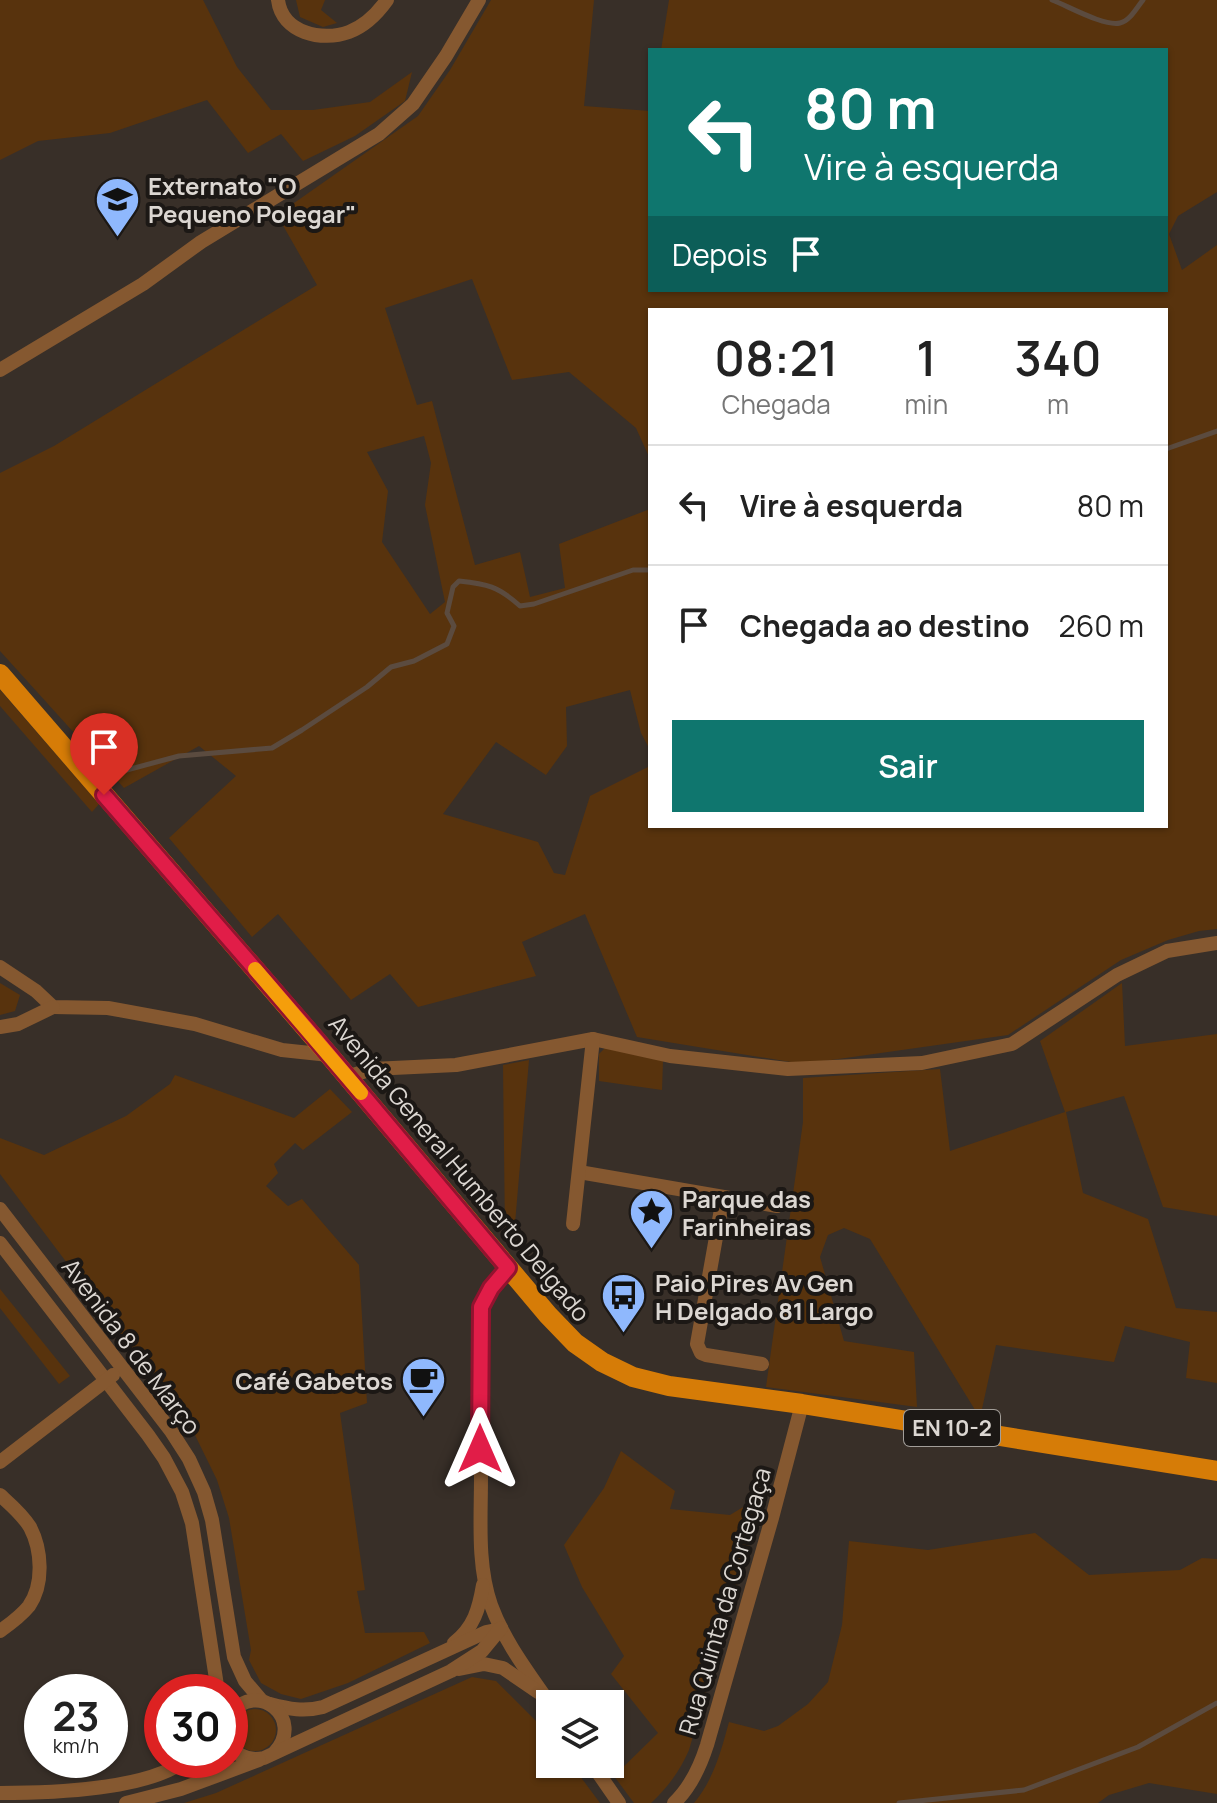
<!DOCTYPE html>
<html lang="pt">
<head>
<meta charset="utf-8">
<style>
  :root { --surface:#fff; --page:#f6f6f6; --text:#222; --muted:#767676; --line:#e0e0e0; --accent:#0f766e }
  body { margin:0; font-family:Manrope,sans-serif; background:var(--page); color:var(--text); height:100vh; display:flex; flex-direction:column; font-size:30px; white-space:nowrap }
  * { box-sizing:border-box; margin:0 }
  p { font-size:26px; color:var(--muted) }
  .icon { flex:none; width:44px; height:44px; fill:none; stroke:currentColor; stroke-width:2; stroke-linecap:round; stroke-linejoin:round }
  .map { position:relative; flex:1; overflow:hidden }
  .sheet { position:absolute; left:648px; top:308px; width:520px; height:520px; display:flex; flex-direction:column; background:var(--surface); border-radius:0px; box-shadow:0 2px 6px #0004 }
  .sheet>* { flex:none }
  .guide { position:absolute; left:648px; top:48px; width:520px; height:244px; border-radius:0px; box-shadow:0 2px 6px #0004; background:#0f766e; color:#fff; overflow:hidden }
  .tools { position:absolute; left:536px; top:1690px; display:grid; gap:16px }
  .tools a { display:grid; place-items:center; width:88px; height:88px; border-radius:0px; background:var(--surface); box-shadow:0 2px 6px #0004; font-size:40px }
  .speed { position:absolute; left:24px; top:1674px; display:flex; gap:16px; font-size:40px; font-weight:700; text-align:center }
  .speed>* { display:grid; place-content:center; width:104px; height:104px; border-radius:50%; background:var(--surface); box-shadow:0 2px 6px #0004; line-height:1 }
  .speed small { font-size:20px; font-weight:400 }
  .speed .limit { border:12px solid #d22; background:#fff; color:#111 }
  .pin { position:absolute; display:grid; place-items:center; width:68px; height:68px; color:#fff; margin:-82px -34px; border-radius:50% 50% 50% 0; rotate:-45deg; box-shadow:0 0 8px #0007 }
  .pin .icon { rotate:45deg }
  .me { position:absolute; width:88px; margin:-44px; rotate:0deg; stroke-linejoin:round; filter:drop-shadow(0 0 6px #0008) }
  .turn { display:flex; align-items:center; gap:28px; height:168px; padding:0 24px; font-size:36px }
  .turn .icon { width:104px; height:104px; stroke-width:2.5 }
  .turn b { display:block; font-size:56px; line-height:68px }
  .then { display:flex; align-items:center; height:76px; padding:0 24px; background:#0003; gap:16px; font-size:30px }
  .eta { display:flex; justify-content:space-evenly; align-items:center; height:136px; text-align:center }
  .eta b { font-size:48px; font-weight:600; line-height:56px }
  .primary-button { display:flex; gap:16px; margin-top:auto; padding:16px 24px }
  .primary-button a { flex:1; height:92px; border-radius:0px; background:var(--accent); color:#fff; font-size:32px; font-weight:600; line-height:92px; text-align:center }
  ul { padding:0; list-style:none }
  li { display:flex; align-items:center; gap:24px; height:120px; padding:0 24px; border-top:2px solid var(--line) }
  li div { flex:1 }
  li b { display:block; font-size:30px }
  li em { font-style:normal }
  .map>svg:first-child { display:block }
  .green { fill:#58330d; fill-rule:evenodd }
  .lines { fill:none; stroke-linecap:round; stroke-linejoin:round }
  .stream { stroke:#5b4b3f; stroke-width:5 }
  .minor { stroke:#855830; stroke-width:14 }
  .primary { stroke:#d67c07; stroke-width:20 }
  .route-casing { stroke:#92132f; stroke-width:20 }
  .route { stroke:#e11d48; stroke-width:14 }
  .slow { stroke:#f59e0b; stroke-width:14 }
  .labels { text-anchor:middle; dominant-baseline:central; stroke-width:8; stroke-linejoin:round; paint-order:stroke }
  .shield { fill:#1c1815; stroke:#a29e99; stroke-width:2 }
  .shield-label { font-size:22px; font-weight:bold; fill:#dcd7d2 }
  .poi-label { font-size:24px; font-weight:bold; fill:#dcd7d2; stroke:#1c1815; text-anchor:start }
  .street-label { font-size:24px; fill:#dcd7d2; stroke:#1c1815 }
</style>
</head>
<body>
<div class="map">
<svg width="1217" height="1803" viewBox="0 0 1217 1803">
  <rect width="100%" height="100%" fill="#382f28"/>
  <g class="green">
    <polygon points="0,0 203,0 237,67 271,110 313,110 370,102 412,72 405,101 355,136 303,161 281,134 248,153 207,100 110,133 38,141 0,160"/>
    <polygon points="296,0 325,0 321,10 337,23 323,27 300,17"/>
    <path d="M491 0H594L584 106 650 111V290H1166V50H661L669 0H1217V192L1178 216 1169 234 1182 270 1217 245V929L1199 931 1168 940 1121 960 1008 1035 803 1064 637 1037 585 914 522 942 536 976 418 1007 390 974 351 1000 278 914 252 937 169 838 236 776 199 746 124 788 0 651V473L54 446 317 285 277 215 418 116 450 70ZM472 279 512 380 569 372 636 428 650 459V310H1166V826H650V766L590 796 565 875 554 873 538 842 443 814 496 742 546 775 567 746 566 707 630 690 641 733 650 750V509L559 544 565 588 530 597 520 552 475 565 432 401 417 405 385 308ZM424 436 431 463 425 505 445 602 430 614 382 542 388 491 367 452Z"/>
    <polygon points="0,690 99,804 92,812 0,706"/>
    <polygon points="0,983 20,995 15,1011 0,1015"/>
    <polygon points="1122,983 1125,1046 1217,1034 1217,1216 1163,1207 1124,1096 1066,1112 1083,1193 1148,1219 1176,1308 1217,1312 1217,1383 1186,1378 1190,1342 1125,1326 1114,1362 996,1345 980,1418 870,1239 844,1228 828,1235 820,1257 844,1341 914,1352 917,1407 766,1387 803,1122 803,1078 940,1069 950,1151 1065,1112 1040,1041"/>
    <polygon points="605,1048 663,1061 662,1090 599,1081 599,1054"/>
    <polygon points="529,1060 514,1235 505,1232 503,1065"/>
    <polygon points="175,1075 294,1118 330,1089 352,1112 303,1150 295,1143 274,1164 278,1173 266,1186 288,1206 302,1199 359,1265 367,1403 340,1413 365,1590 357,1591 365,1633 424,1632 430,1643 348,1683 301,1699 281,1694 261,1683 249,1660 251,1650 229,1518 217,1480 192,1429 0,1174 0,1138 44,1155 126,1116 170,1084"/>
    <polygon points="0,1289 70,1376 59,1384 0,1308"/>
    <path d="M621 1451 675 1491 670 1509 730 1515 763 1495 689 1750C680 1771 668 1787 651 1803H634L614 1776 658 1733 611 1674 624 1656 582 1587 564 1545 604 1488Z"/>
    <path d="M1035 1533 1089 1575 1180 1570 1202 1558 1217 1559V1794L1149 1783 1109 1795 1098 1803H694C714 1779 721 1751 729 1722L764 1731 778 1726 808 1704 828 1682 842 1625 849 1541 928 1550Z"/>
    <polygon points="472,1677 496,1681 550,1735 550,1764 571,1764 600,1803 184,1803 216,1793"/>
    <circle cx="255" cy="1730" r="21"/>
  </g>
  <g class="lines">
    <g class="stream">
      <path d="M1052 0C1068 6 1105 27 1120 23 1130 21 1137 7 1143 0"/>
      <polyline points="1166,449 1217,431"/>
      <path d="M108 775 179 756 272 748 302 730 367 687 391 667 414 661 447 644 454 626 447 613 453 587 459 581C487 584 498 586 520 606L534 604 633 570H650"/>
      <polyline points="899,1803 1024,1790 1138,1747 1217,1703"/>
    </g>
    <g class="minor">
      <path d="M278 0C282 33 322 42 349 32 365 26 377 14 387 0"/>
      <polyline points="0,370 143,284 201,242 379,134 413,104 446,56 479,0"/>
      <polyline points="0,967 36,991 53,1007 108,1008 195,1024 282,1050 329,1055"/>
      <polyline points="0,1027 18,1024 53,1007"/>
      <polyline points="347,1077 372,1069 456,1065 593,1039 670,1056 788,1069 922,1063 1012,1044 1117,975 1167,951 1217,943"/>
      <polyline points="579,1172 777,1206"/>
      <polyline points="723,1198 697,1344 701,1353 706,1355 762,1364"/>
      <polyline points="0,1209 171,1431 189,1459 204,1492 212,1520 234,1657 245,1681 262,1701"/>
      <polyline points="573,1224 593,1039"/>
      <polyline points="0,1243 148,1435 164,1458 182,1492 192,1523 218,1692"/>
      <path d="M508 1268 491 1288 481 1307C478 1364 480 1421 481 1478 481 1519 477 1565 491 1605 504 1641 528 1672 550 1704"/>
      <polyline points="0,1462 113,1375"/>
      <path d="M0 1495C11 1505 22 1514 30 1527 42 1550 44 1584 29 1606 21 1616 10 1624 0 1631"/>
      <path d="M454 1643C474 1627 479 1609 483 1585"/>
      <polyline points="459,1669 484,1664 503,1668 538,1692"/>
      <path d="M270 1704C289 1709 304 1712 323 1707L486 1632 501 1629"/>
      <path d="M230 1714C258 1679 305 1719 275 1752"/>
      <path d="M230 1745C238 1757 250 1761 264 1758L451 1671 482 1651 501 1628"/>
      <polyline points="592,1764 619,1803"/>
      <path d="M0 1793C49 1793 147 1790 186 1760"/>
      <polyline points="126,1803 181,1789 259,1760"/>
      <path d="M674 1803C691 1787 700 1767 707 1745L772 1518 802 1404"/>
    </g>
    <polyline class="primary" points="0,674 329,1055 548,1315 575,1343 602,1362 633,1377 669,1386 802,1404 1217,1471"/>
  </g>
  <g class="lines">
    <defs>
      <polyline id="route" points="104,795 314,1037 508,1268 491,1288 481,1307 480,1449"/>
    </defs>
    <use href="#route" class="route-casing"/>
    <use href="#route" class="route"/>
    <polyline class="slow" points="255,969 361,1093"/>
  </g>
  <defs>
    <symbol id="school-pin" viewBox="-11 -11 22 30"><path d="M0 17L-7.5 6A9.5 9.5 0 1 1 7.5 6Z" fill="#8fb8fd" stroke="#1c1815"/><path d="M0-5L7-2L0 1L-7-2ZM-4 1L0 2.5L4 1V4Q0 6-4 4Z" fill="#111"/></symbol>
    <symbol id="sight-pin" viewBox="-11 -11 22 30"><path d="M0 17L-7.5 6A9.5 9.5 0 1 1 7.5 6Z" fill="#8fb8fd" stroke="#1c1815"/><path d="M0-6L1.8-2.2L6-1.7L2.9 1.2L3.7 5.4L0 3.3L-3.7 5.4L-2.9 1.2L-6-1.7L-1.8-2.2Z" fill="#111"/></symbol>
    <symbol id="bus-pin" viewBox="-11 -11 22 30"><path d="M0 17L-7.5 6A9.5 9.5 0 1 1 7.5 6Z" fill="#8fb8fd" stroke="#1c1815"/><path d="M-5-6H5V4H4V6H2V4H-2V6H-4V4H-5ZM-3.5-4V0h7V-4ZM-3.5 1.2v1.5H-2V1.2ZM2 1.2v1.5H3.5V1.2Z" fill="#111"/></symbol>
    <symbol id="cafe-pin" viewBox="-11 -11 22 30"><path d="M0 17L-7.5 6A9.5 9.5 0 1 1 7.5 6Z" fill="#8fb8fd" stroke="#1c1815"/><path d="M-5.5-4.5H6V0H3Q3 3.5 0 3.5H-2.5Q-5.5 3.5-5.5 0ZM3-3.2v2h1.7v-2ZM-6 4.5H4V6H-6Z" fill="#111"/></symbol>
  </defs>
  <g fill-rule="evenodd">
    <use href="#school-pin" x="92" y="174" width="51" height="69"/>
    <use href="#sight-pin" x="626" y="1186" width="51" height="69"/>
    <use href="#bus-pin" x="598" y="1270" width="51" height="69"/>
    <use href="#cafe-pin" x="398" y="1354" width="51" height="69"/>
  </g>
  <g class="labels">
    <rect class="shield" x="904" y="1410" width="96" height="36" rx="6"/>
    <g class="shield-label">
      <text x="952" y="1428">EN 10-2</text>
    </g>
    <g class="poi-label">
      <text x="148" y="185">Externato "O<tspan x="148" dy="28">Pequeno Polegar"</tspan></text>
      <text x="682" y="1198">Parque das<tspan x="682" dy="28">Farinheiras</tspan></text>
      <text x="655" y="1282">Paio Pires Av Gen<tspan x="655" dy="28">H Delgado 81 Largo</tspan></text>
      <text x="393" y="1380" text-anchor="end">Café Gabetos</text>
    </g>
    <g class="street-label">
      <text transform="translate(460 1168) rotate(50)">Avenida General Humberto Delgado</text>
      <text transform="translate(132 1346) rotate(53)">Avenida 8 de Março</text>
      <text transform="translate(724 1601) rotate(-74)">Rua Quinta da Cortegaça</text>
    </g>
  </g>
</svg>
<div class="tools">
<a><svg class="icon" aria-label="layers" viewBox="0 0 24 24"><path d="M12 4l9 5-9 5-9-5zM3 14l9 5 9-5"/></svg></a>
</div>
<div class="speed"><div>23<small>km/h</small></div><div class="limit">30</div></div>
<div class="pin" style="left:104px;top:795px;background:#d93025"><svg class="icon" aria-label="arrive" viewBox="0 0 24 24"><path d="M6 21V4h12l-3 4 3 4H6"/></svg></div>
<svg class="me" style="left:480px;top:1449px" viewBox="-20 -20 40 40"><path d="M0-17L14 15 0 8-14 15z" fill="#e11d48" stroke="#fff" stroke-width="4"/></svg>
<div class="guide">
<div class="turn"><svg class="icon" aria-label="left" viewBox="0 0 24 24"><path d="M17 20v-9H6M10 6l-5 5 5 5"/></svg><div><b>80 m</b>Vire à esquerda</div></div>
<div class="then">Depois<svg class="icon" aria-label="arrive" viewBox="0 0 24 24"><path d="M6 21V4h12l-3 4 3 4H6"/></svg></div>
</div>
<section class="sheet">
<div class="eta">
<div><b>08:21</b><p>Chegada</p></div>
<div><b>1</b><p>min</p></div>
<div><b>340</b><p>m</p></div>
</div>
<ul>
<li><svg class="icon" aria-label="left" viewBox="0 0 24 24"><path d="M17 20v-9H6M10 6l-5 5 5 5"/></svg><div><b>Vire à esquerda</b></div><em>80 m</em></li>
<li><svg class="icon" aria-label="arrive" viewBox="0 0 24 24"><path d="M6 21V4h12l-3 4 3 4H6"/></svg><div><b>Chegada ao destino</b></div><em>260 m</em></li>
</ul>
<div class="primary-button"><a>Sair</a></div>
</section>
</div>
</body>
</html>
